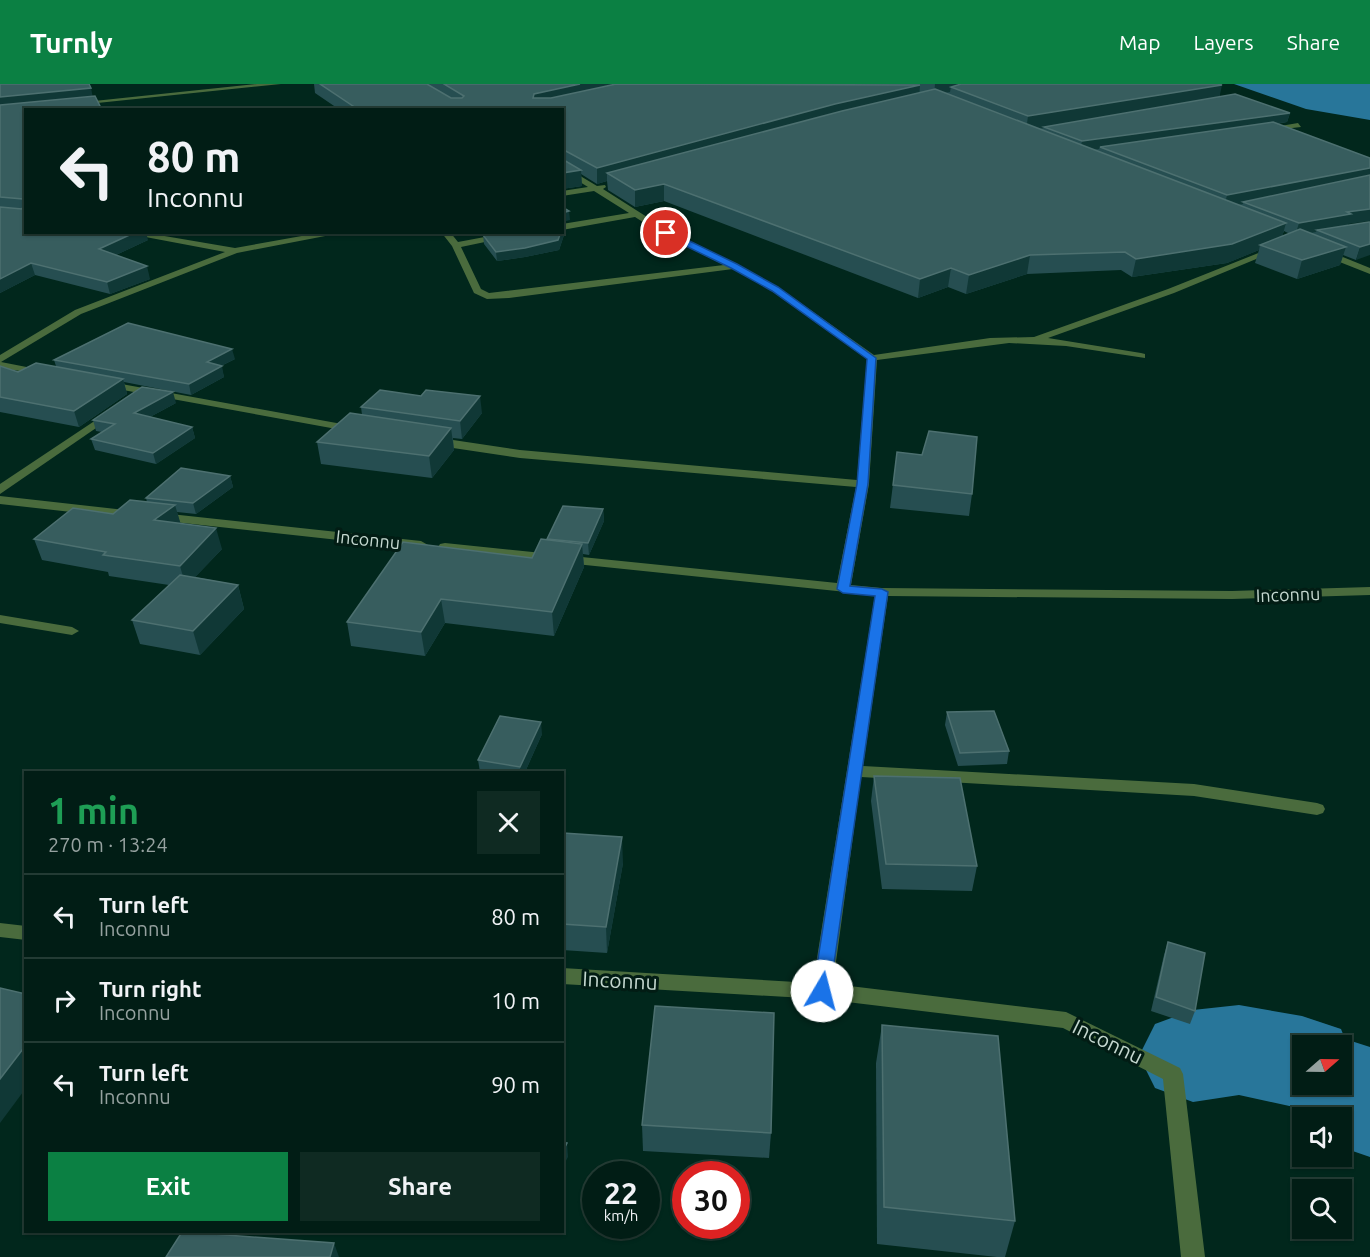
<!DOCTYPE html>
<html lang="en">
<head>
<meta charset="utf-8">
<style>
  :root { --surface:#011d15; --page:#0f2a22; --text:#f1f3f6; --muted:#96a2a0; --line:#233b34; --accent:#0b8043 }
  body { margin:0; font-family:Ubuntu,sans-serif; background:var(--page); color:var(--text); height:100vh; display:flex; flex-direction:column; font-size:22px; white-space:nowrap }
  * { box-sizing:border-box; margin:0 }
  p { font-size:20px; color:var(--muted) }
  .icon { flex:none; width:33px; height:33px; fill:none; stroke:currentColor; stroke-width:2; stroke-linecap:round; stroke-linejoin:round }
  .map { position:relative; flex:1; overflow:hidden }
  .sheet { position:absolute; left:24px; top:687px; width:540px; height:462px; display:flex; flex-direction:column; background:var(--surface); border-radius:0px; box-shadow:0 2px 4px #0004,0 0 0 2px var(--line) }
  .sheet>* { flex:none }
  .banner { position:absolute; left:24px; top:24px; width:540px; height:126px; border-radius:0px; box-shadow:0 2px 4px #0004,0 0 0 2px var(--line); background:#011d15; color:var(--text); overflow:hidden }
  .needle { width:39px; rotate:70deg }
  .buttons { position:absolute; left:1292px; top:951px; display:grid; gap:12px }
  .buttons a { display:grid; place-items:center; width:60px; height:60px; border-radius:0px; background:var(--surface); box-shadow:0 2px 4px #0004,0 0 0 2px var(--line); font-size:30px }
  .speed { position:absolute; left:582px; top:1077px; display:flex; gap:12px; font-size:30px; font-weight:700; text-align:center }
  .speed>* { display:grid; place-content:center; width:78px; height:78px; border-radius:50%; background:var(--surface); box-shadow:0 2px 4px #0004,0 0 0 2px var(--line); line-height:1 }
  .speed small { font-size:15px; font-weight:400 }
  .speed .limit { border:9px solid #d22; background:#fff; color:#111 }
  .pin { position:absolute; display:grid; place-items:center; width:51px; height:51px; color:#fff; margin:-26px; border:3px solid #fff; border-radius:50%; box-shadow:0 2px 6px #0007 }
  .me { position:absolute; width:66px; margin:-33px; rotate:8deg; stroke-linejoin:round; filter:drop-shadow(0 0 4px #0008) }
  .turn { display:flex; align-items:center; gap:21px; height:126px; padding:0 24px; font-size:27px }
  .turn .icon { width:78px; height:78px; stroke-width:2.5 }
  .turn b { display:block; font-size:42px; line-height:51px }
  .round { display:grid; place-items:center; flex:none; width:63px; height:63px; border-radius:0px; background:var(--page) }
  .head { display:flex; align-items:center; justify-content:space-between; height:102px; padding:0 24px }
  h1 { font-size:36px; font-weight:700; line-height:45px; color:#1e9e55 }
  .cta { display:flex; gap:12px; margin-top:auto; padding:12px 24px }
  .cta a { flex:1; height:69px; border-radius:0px; background:var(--accent); color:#fff; font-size:24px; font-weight:700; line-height:69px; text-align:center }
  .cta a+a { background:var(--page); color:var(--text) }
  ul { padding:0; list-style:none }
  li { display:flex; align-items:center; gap:18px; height:84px; padding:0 24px; border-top:2px solid var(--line) }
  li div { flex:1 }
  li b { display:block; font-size:22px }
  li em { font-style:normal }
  header { display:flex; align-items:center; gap:36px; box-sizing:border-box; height:84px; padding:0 30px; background:var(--accent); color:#fff }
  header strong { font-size:28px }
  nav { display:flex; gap:33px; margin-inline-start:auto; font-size:21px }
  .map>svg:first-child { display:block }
  .water { fill:#28769a }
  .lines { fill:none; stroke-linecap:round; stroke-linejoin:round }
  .river { fill:#28769a; fill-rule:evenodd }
  .minor { fill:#4a6b3d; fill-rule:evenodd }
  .wall { fill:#264e51; fill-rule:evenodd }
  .shaded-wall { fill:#103836 }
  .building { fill:#375d5e; stroke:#4d7070; stroke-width:1.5 }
  .route { fill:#1a73e8; stroke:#114b97; stroke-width:1.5 }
  .labels { text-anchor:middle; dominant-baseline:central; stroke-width:6; stroke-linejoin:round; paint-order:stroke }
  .street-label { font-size:18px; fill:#c4d7cf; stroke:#021c14 }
  .near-street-label { font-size:21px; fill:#c4d7cf; stroke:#021c14 }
</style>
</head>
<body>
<header>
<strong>Turnly</strong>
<nav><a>Map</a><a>Layers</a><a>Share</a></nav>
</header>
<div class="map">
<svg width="1370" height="1173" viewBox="0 0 1370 1173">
  <rect width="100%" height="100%" fill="#01271c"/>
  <polygon class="water" points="1234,0 1370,0 1370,36 1306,25"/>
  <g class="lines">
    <path class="river" d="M1239 921 1302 932 1341 945 1345 955 1370 963V1073L1341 1063V1034H1302V1037L1294 1023 1239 1011 1193 1018 1155 1004 1139 972 1155 940 1193 926ZM1302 962H1341V1000H1302Z"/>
    <g class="minor">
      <polygon points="257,0 281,0 78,21 75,19"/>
      <polygon points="1298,39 1301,43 1266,47 1262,45"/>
      <polygon points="562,81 597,102 605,101 606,103 603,105 669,147 778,203 874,271 990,254 1034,253 1168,205 1271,164 1278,166 1174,209 1048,254 1141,269 1145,270 1145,274 1066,262 1009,259 877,276 869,400 851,501 882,504 1232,507 1370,503 1370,511 1232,515 888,512 863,682 1194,700 1317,719 1323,721 1325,725 1323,729 1317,731 1194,712 861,693 833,900 1066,928 1180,984 1183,990 1205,1173 1181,1173 1163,995 1063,944 822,915 562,900 562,884 813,899 875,511 440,466 438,463 440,460 445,459 837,499 856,403 520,374 433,361 427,357 433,353 520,366 857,396 867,275 772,207 733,185 509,214 487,215 474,209 452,162 441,148 450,148 458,158 511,148 532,148 461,163 481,205 489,209 724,181 663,151 635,133 562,146 562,140 629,129 594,107 562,112 562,107 588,103 562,87"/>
      <polygon points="119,148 141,148 235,164 324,148 346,148 237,169 81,230 1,278 47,287 47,291 0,284 0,271 75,226 225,168"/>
      <polygon points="1322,167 1328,167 1370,184 1370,190 1322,171"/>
      <polygon points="105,297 353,342 359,345 353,348 101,302 100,300"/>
      <polygon points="111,326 115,327 115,331 0,410 0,400"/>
      <polygon points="0,412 134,427 140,431 134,435 0,420"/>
      <polygon points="161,429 421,457 428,461 421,465 156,436 155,433 156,430"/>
      <polygon points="0,531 72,543 79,547 72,551 0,539"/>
      <polygon points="0,839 26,842 26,856 0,853"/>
    </g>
  </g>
  <g class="wall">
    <polygon points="0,0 89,0 26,148 148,156 116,171 150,195 110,210 35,191 0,209"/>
    <path d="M314 0H1219L1220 13 1290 29 1287 38 1277 40 1348 140V141L1369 138 1356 176 1343 171 1340 181 1297 195 1255 179 1259 166 1227 179 1132 193 1121 186 1027 190 966 210 948 203 918 214 664 117 635 123 608 106 607 97 597 100 581 90 582 102 562 105V26H340L315 9ZM1284 147 1290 150 1282 152Z"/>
    <polygon points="475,148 565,148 559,166 525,173 497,177 484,160 483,151 496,149 478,152"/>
    <polygon points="235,275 221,282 224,293 191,311 124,298 127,310 79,343 0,328 0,282 18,288 56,282 54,276"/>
    <polygon points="176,319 150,333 192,343 195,354 156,380 95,366 91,355 102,348 96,347 93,336"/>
    <polygon points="361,323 482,329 462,355 453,354 454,366 432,394 321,380 317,358 362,331"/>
    <polygon points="897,368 922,371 972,410 969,432 890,424"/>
    <polygon points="230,392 233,403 196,430 177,428 180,439 222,465 195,493 238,501 244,525 200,571 140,560 132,536 169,501 109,492 108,488 42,476 34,455 113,430 147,418 146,414"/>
    <polygon points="603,425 604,437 589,471 583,470 584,483 554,552 445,539 425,572 351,562 347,538 532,474 547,456 547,455"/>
    <polygon points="947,628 1009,667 1007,680 958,682 945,641"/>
    <polygon points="542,650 525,688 480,688 478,676"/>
    <polygon points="874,692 977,782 972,807 882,805 871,717"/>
    <polygon points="562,753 623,779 607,869 562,866"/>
    <polygon points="1168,858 1195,927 1190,940 1151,927 1164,871"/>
    <polygon points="882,941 1015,1137 1005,1173 997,1173 877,1160 876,979"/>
    <polygon points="642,1041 771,1049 769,1074 643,1067"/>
  </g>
  <g class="shaded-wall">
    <polygon points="580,0 644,0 534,26 533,14 534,10"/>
    <polygon points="935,0 994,0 951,3 950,8 934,11"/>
    <polygon points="920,1 919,15 607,89 607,97 597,100 597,84 835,20"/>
    <polygon points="1222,1 1219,15 1044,43 1044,44 1026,47 1028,32"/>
    <polygon points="91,4 93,14 0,23 0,13"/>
    <polygon points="1290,29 1287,38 1104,64 1100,63 1099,65 1080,68 1082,57"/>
    <polygon points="1370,84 1370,95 1243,118 1243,120 1224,124 1227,111"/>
    <polygon points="581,86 582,102 562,105 562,89"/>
    <polygon points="664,100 664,117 635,123 635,106"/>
    <polygon points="1370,125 1370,137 1348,140 1348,143 1317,146 1316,148 1295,152 1299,139 1347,128"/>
    <polygon points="569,127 570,136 562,138 562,129"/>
    <polygon points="565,139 565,148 559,166 525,173 497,177 496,168 562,148 562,145"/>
    <polygon points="1286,139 1281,157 1260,161 1259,166 1227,179 1132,193 1136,175"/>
    <polygon points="136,148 146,148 148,156 103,177 99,165"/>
    <polygon points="478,148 496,148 478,152"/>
    <polygon points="1370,160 1370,171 1356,176 1360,163"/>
    <polygon points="1346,163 1340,181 1297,195 1302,176"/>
    <polygon points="1030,171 1027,190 966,210 969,191"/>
    <polygon points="31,179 35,191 0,209 0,195"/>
    <polygon points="147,182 150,195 110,210 107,198"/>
    <polygon points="951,184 948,203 918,214 920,195"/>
    <polygon points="232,265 235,275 209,288 207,278"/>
    <polygon points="222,282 224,293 191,311 189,300"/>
    <polygon points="123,295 127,310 79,343 74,327"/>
    <polygon points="173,308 176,319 137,340 134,329"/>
    <polygon points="480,312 482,329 462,355 460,337"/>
    <polygon points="192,343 195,354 156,380 153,369"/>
    <polygon points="451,344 454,366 432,394 429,372"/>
    <polygon points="230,392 233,403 196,430 193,419"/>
    <polygon points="175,421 181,441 154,436"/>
    <polygon points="603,425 604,437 589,471 588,459"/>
    <polygon points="216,444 222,465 186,503 180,482"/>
    <polygon points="582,460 584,483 554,552 552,528"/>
    <polygon points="238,501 244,525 200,571 193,547"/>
    <polygon points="441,515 445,539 425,572 421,548"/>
    <polygon points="541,638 542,650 525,688 520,688 520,683"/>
    <polygon points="622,753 623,779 607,869 606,843"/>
    <polygon points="26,961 26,1004 0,1039 0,995"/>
    <polygon points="567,1059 568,1073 562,1084 562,1069"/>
    <polygon points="334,1159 339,1173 330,1173"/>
  </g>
  <g class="building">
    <polygon points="0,0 89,0 91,4 0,13"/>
    <polygon points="320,0 427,0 451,14 462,14 464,12 444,0 580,0 534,10 533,14 551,14 616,0 920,1 835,20 597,84 562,65 562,26 359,26"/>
    <polygon points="961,0 1219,0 1222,1 1028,32 951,3"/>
    <polygon points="935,5 1286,139 1232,160 1136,175 1125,168 1030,171 969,191 951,184 920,195 664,100 635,106 607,89 842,27"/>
    <polygon points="1235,10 1290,29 1082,57 1044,43"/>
    <polygon points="95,12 102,26 26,26 26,148 136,148 99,165 147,182 107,198 31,179 0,195 0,123 22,125 25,118 23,115 0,113 0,21"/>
    <polygon points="1273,38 1370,74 1370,84 1227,111 1100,63"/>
    <polygon points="562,75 581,86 562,89"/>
    <polygon points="1370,91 1370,125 1347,128 1351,130 1299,139 1243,118"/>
    <polygon points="562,123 569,127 562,129"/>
    <polygon points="1369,138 1370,138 1370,160 1360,163 1317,146"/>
    <polygon points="1300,145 1346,163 1302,176 1260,161"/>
    <polygon points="496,148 561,148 558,156 525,164 496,168 483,151"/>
    <polygon points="128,239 232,265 207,278 222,282 189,300 54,276"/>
    <polygon points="36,279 123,295 74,327 0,313 0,282 18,288"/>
    <polygon points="142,303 173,308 134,329 192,343 153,369 91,355 115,340 93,336"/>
    <polygon points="380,306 421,312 426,306 480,312 460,337 361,323"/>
    <polygon points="350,329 451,344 429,372 317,358"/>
    <polygon points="929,347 977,353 972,410 893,401 897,368 922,371"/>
    <polygon points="181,384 230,392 193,419 146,414"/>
    <polygon points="130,416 175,421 154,436 216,444 180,482 103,471 106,468 34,455 73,424 113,430"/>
    <polygon points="563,422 603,425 588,459 547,455"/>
    <polygon points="541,455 582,460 552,528 441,515 421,548 347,538 403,458 532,474"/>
    <polygon points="180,491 238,501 193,547 132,536"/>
    <polygon points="994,627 1009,667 960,669 947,628"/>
    <polygon points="500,632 541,638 520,683 478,676"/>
    <polygon points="874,692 960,694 977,782 886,780"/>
    <polygon points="563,749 622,753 606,843 562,840 562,753"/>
    <polygon points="1168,858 1205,869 1195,927 1156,913"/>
    <polygon points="0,904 26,910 26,961 0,995"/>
    <polygon points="655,922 774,929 771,1049 642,1041"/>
    <polygon points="882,941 998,952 1015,1137 884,1123"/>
    <polygon points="562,1058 567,1059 562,1069"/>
    <polygon points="182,1148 187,1148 334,1159 330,1173 166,1173"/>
  </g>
  <polygon class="route" points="663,147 669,147 737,180 778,203 876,274 868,400 850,502 882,505 888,508 830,907 828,912 822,914 815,912 813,907 875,512 843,509 837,505 857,400 867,275 772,207 731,184 663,151"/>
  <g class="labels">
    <g class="street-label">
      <text transform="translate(368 455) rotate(6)">Inconnu</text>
      <text transform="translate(1288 510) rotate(-2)">Inconnu</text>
    </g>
    <g class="near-street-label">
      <text transform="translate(620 896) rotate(3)">Inconnu</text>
      <text transform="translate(1108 957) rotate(26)">Inconnu</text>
    </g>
  </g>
</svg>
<div class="buttons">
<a><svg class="needle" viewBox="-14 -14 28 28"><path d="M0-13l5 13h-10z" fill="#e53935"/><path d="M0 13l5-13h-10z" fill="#96a2a0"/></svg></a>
<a><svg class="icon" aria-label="sound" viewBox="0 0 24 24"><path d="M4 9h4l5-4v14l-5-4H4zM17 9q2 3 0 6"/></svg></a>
<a><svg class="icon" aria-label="search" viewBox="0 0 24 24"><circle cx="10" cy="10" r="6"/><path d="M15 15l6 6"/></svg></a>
</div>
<div class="speed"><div>22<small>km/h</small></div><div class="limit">30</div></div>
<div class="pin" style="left:666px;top:149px;background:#d93025"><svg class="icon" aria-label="arrive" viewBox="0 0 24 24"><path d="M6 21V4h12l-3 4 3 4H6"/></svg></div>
<svg class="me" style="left:822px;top:907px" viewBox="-20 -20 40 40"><circle r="19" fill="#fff"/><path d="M0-13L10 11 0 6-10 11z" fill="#1a73e8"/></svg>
<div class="banner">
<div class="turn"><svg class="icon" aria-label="left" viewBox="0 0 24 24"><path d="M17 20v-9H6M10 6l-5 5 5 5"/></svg><div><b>80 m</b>Inconnu</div></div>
</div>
<section class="sheet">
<div class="head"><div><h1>1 min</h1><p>270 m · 13:24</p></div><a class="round"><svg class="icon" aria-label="close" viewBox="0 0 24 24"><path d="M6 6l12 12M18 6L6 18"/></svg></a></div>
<ul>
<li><svg class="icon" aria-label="left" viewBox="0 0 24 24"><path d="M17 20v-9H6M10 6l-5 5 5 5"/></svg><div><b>Turn left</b><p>Inconnu</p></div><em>80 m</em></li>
<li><svg class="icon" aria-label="right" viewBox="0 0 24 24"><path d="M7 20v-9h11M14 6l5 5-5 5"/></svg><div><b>Turn right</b><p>Inconnu</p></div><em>10 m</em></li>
<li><svg class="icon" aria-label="left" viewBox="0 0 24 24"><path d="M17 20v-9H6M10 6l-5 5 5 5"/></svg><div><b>Turn left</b><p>Inconnu</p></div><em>90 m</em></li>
</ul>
<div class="cta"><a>Exit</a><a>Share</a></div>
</section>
</div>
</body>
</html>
